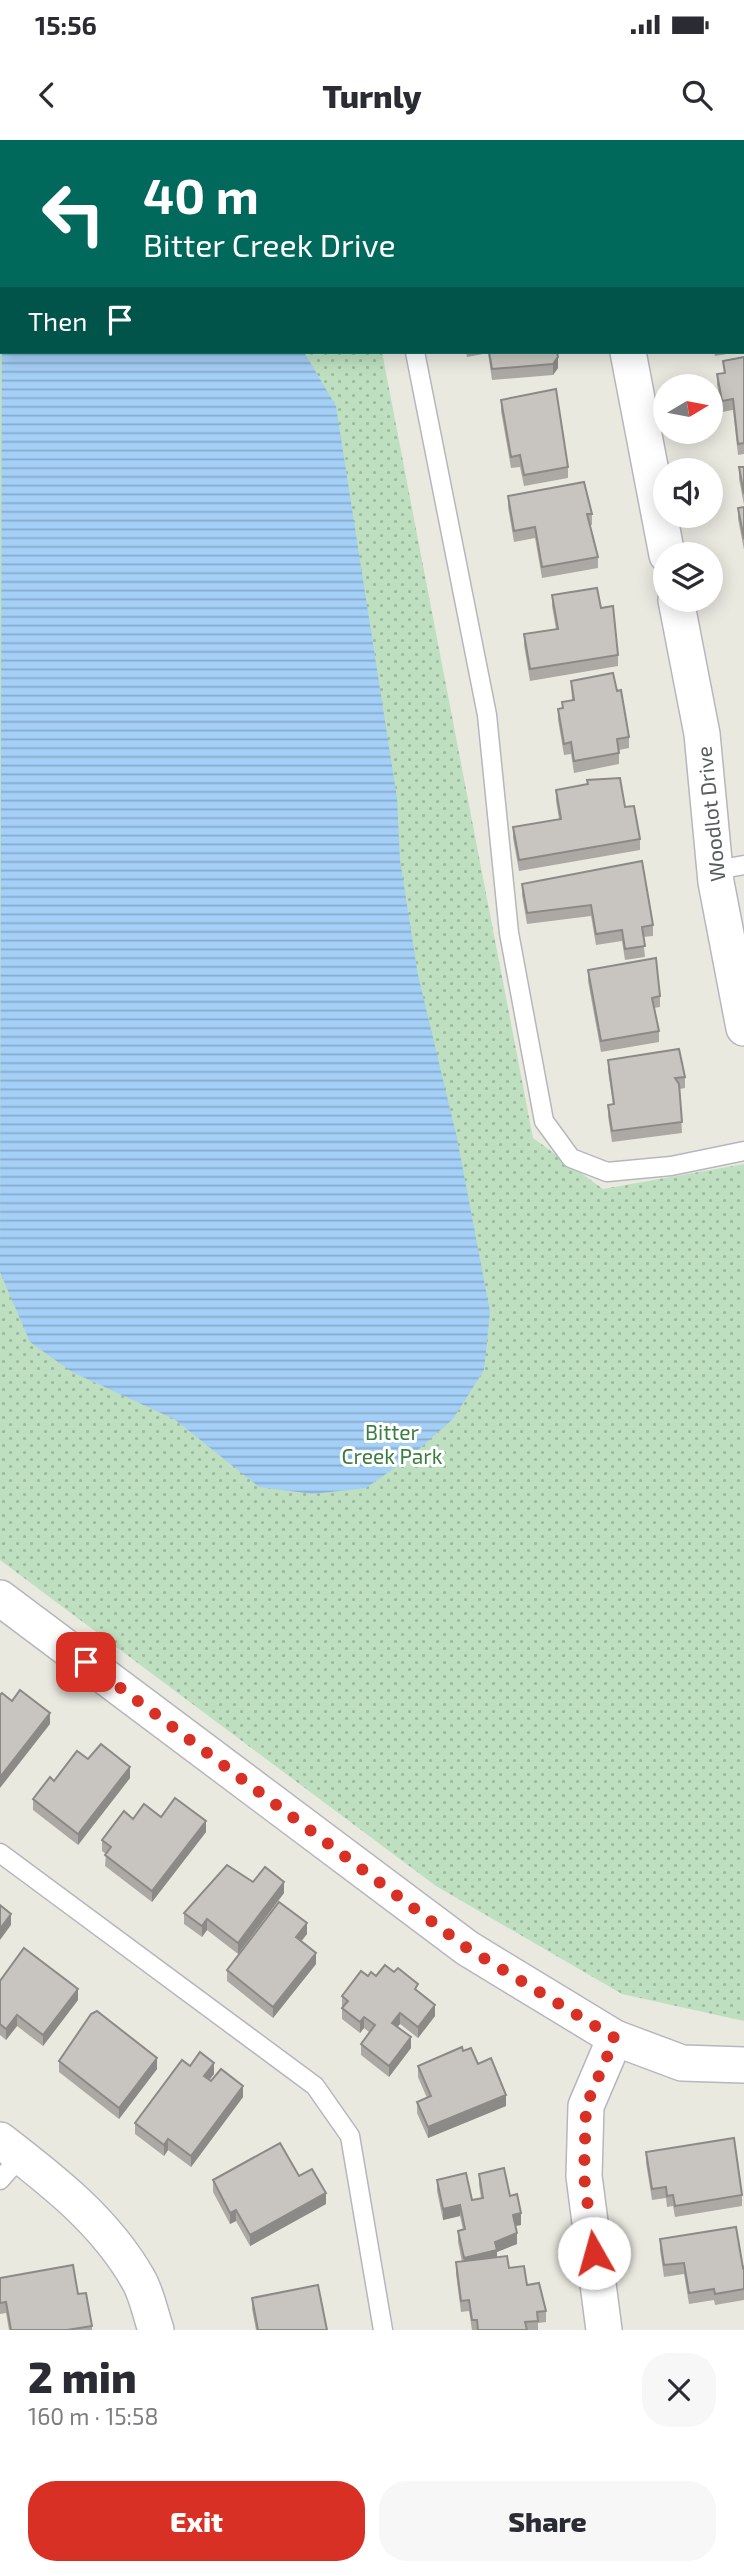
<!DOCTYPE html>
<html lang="en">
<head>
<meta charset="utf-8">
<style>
  :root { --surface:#fff; --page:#f7f7f7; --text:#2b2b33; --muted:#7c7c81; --accent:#d93025 }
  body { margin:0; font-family:"Exo 2",sans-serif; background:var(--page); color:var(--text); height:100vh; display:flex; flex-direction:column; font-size:26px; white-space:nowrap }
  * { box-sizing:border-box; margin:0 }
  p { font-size:23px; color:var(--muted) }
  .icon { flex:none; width:38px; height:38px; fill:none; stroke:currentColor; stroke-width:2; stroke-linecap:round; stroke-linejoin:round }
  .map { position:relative; height:2190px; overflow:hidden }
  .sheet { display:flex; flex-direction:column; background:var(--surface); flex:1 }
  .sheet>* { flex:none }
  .guide { position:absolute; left:0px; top:0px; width:746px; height:214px; box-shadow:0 4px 18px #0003; background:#00695c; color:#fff; overflow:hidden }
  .needle { width:46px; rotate:80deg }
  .controls { position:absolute; left:653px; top:234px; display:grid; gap:14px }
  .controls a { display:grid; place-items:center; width:70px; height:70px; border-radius:50%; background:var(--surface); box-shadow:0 4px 18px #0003; font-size:35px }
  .pin { position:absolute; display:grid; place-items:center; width:60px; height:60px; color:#fff; margin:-30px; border-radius:14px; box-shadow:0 4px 10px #0006 }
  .me { position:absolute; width:77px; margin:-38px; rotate:353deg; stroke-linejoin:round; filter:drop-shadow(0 0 5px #0008) }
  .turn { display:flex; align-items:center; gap:24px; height:147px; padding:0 28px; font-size:32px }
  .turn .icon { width:91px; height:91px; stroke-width:2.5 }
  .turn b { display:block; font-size:49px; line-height:60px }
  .then { display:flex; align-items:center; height:66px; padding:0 28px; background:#0003; gap:14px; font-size:26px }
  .round { display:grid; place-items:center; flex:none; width:74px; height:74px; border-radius:28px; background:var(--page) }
  .headline { display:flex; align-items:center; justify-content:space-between; height:119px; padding:0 28px }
  h1 { font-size:42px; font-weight:800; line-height:52px }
  .action { display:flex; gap:14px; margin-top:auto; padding:14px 28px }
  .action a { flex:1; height:80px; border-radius:28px; background:var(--accent); color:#fff; font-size:28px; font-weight:800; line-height:80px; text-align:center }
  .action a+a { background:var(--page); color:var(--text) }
  .status { display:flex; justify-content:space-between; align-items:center; height:49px; padding:0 35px; background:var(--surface); direction:ltr }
  .status svg { height:19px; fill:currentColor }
  header { display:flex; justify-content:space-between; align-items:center; height:91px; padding:0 28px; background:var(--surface); font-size:32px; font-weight:800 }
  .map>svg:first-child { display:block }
  .park { fill:url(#park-dots) }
  .water { fill:url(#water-rules) }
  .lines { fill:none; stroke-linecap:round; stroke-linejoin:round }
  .service-casing { stroke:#b6b7bc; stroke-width:21 }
  .minor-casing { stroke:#b6b7bc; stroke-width:38 }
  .service { stroke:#fff; stroke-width:18 }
  .minor { stroke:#fff; stroke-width:35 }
  .wall { fill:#aca9a5 }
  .shaded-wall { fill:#8c8a86 }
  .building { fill:#c8c5c0; stroke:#8c8a86; stroke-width:2 }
  .route { stroke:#d93025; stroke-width:12; stroke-dasharray:0 21.6 }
  .labels { text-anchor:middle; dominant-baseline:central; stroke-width:6; stroke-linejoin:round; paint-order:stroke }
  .street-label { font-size:21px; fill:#595c60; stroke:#fff }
  .park-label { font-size:21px; fill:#3b7d41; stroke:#fff }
</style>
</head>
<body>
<div class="status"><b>15:56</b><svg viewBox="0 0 49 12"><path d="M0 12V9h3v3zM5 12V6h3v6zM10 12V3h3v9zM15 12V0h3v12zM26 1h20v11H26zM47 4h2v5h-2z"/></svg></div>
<header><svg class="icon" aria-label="back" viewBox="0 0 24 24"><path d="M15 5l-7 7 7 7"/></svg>Turnly<svg class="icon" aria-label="search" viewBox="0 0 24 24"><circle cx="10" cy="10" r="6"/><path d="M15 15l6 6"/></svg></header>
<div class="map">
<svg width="744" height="2190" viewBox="0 0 744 2190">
  <defs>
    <pattern id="park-dots" width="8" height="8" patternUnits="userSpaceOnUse" patternTransform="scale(1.75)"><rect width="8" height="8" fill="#bee0c0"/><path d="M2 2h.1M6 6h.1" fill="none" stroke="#9db99f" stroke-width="1.8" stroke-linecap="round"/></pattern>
    <pattern id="water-rules" width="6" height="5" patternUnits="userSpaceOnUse" patternTransform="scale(1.75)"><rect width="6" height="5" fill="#a4cff6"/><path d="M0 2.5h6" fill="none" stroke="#89abcb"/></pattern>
  </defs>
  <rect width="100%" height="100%" fill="#eae9e0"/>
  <polygon class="park" points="0,0 341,0 2,2 2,212 382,212 533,998 603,1049 744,1024 744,1881 622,1854 436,1746 0,1420"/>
  <polygon class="water" points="2,127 2,212 304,212 336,266 397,658 400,720 418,835 457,998 490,1172 484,1230 453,1279 411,1316 366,1348 313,1354 259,1347 174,1279 72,1232 30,1202 0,1132"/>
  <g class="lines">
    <defs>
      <g id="service">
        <polyline points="374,0 374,2"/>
        <polyline points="415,212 487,575 509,793 544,981 571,1018 607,1032 671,1026 744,1011"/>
        <polyline points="715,730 744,725"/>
        <polyline points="0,1713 315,1946 350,1996 383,2190"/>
        <polyline points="0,2040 21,2016"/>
      </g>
      <g id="minor">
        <polyline points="586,0 587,2"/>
        <polyline points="628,212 667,415"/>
        <polyline points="676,460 702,594 716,742 744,888"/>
        <polyline points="0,1458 467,1808 615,1898 682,1923 744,1925"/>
        <path d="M0 2000C52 2040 105 2081 138 2139 147 2154 150 2173 156 2190"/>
        <polyline points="604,2190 584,2036 586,1966 615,1898"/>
      </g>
    </defs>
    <use href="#service" class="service-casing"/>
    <use href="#minor" class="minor-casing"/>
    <use href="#service" class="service"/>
    <use href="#minor" class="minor"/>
  </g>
  <g class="wall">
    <polygon points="466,212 557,212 558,228 553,235 492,240 488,213 467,217"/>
    <polygon points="714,212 738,212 715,216"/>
    <polygon points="744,217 744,314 738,315 733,270 722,272 717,245 717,234 724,233 723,221"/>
    <polygon points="501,260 568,327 568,338 524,346 520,327 511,328 501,271"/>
    <polygon points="739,327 744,327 744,365 739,339"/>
    <polygon points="508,356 592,374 592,385 590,385 598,417 598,428 542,438 535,398 514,402 508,367"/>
    <polygon points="744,367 744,410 738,379 738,368"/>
    <polygon points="552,455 618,515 618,526 530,541 524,505 524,494 556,489 552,466"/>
    <polygon points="571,541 617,551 629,597 629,608 619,610 619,624 574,633 571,614 564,615 558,580 558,569 562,568 562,562 572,561"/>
    <polygon points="587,640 625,667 640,699 640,710 519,731 513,698 513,687 559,679 556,661 556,650 587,644"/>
    <polygon points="522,744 653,785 653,796 643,797 645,817 625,820 622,801 596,805 591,776 527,784 522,755"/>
    <polygon points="588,830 660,856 660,867 654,868 659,891 659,902 601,912 588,841"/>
    <polygon points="608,920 685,937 685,948 680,949 682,993 612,1002 608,976 608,965 613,964 608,931"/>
    <polygon points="88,1619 130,1638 78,1705 33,1670 33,1659 54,1641"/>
    <polygon points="161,1677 206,1692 152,1762 105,1726 106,1714 102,1711 102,1700 133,1679"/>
    <polygon points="284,1753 238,1814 207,1790 202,1797 184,1784 184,1773"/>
    <polygon points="307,1794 301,1801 316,1824 273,1878 227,1841 227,1830"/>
    <polygon points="368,1836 376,1836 418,1852 435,1876 418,1898 400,1884 397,1887 411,1908 389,1937 361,1915 361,1904 369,1892 364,1888 360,1893 342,1879 342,1856"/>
    <polygon points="0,1841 78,1860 43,1906 17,1886 6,1900 0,1895"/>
    <polygon points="463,1911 506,1966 428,1998 417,1973 417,1962 427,1958 418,1937 418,1926"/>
    <polygon points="59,1921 157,1929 119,1979 59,1932"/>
    <polygon points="190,1926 214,1934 209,1940 243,1957 191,2027 168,2010 164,2016 135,1994 135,1983"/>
    <polygon points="646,2012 742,2055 742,2066 675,2077 673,2066 667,2067 666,2058 652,2060 646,2023"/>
    <polygon points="479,2034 510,2056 521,2085 516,2086 517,2104 497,2112 497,2117 527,2145 546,2171 546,2182 538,2183 538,2190 472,2190 469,2171 461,2172 456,2134 456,2122 462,2122 458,2102 458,2091 463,2090 460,2076 443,2080 437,2051 437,2040 472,2060 481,2058 479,2045"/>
    <polygon points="299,2036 326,2064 250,2106 236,2081 230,2084 213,2052 213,2040"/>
    <polygon points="660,2099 744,2127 744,2160 715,2165 714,2160 689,2164 684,2134 664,2137 660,2110"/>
    <polygon points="0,2138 78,2154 92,2186 92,2190 9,2190 6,2173 0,2174"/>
    <polygon points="252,2158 327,2190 256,2190 252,2169"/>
  </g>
  <g class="shaded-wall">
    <polygon points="558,217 558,228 553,235 553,224"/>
    <polygon points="50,1573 50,1584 0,1648 0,1637"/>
    <polygon points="130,1627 130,1638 78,1705 78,1694"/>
    <polygon points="206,1681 206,1692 152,1762 152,1751"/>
    <polygon points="284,1742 284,1753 238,1814 238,1803"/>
    <polygon points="11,1774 11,1785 0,1800 0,1789"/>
    <polygon points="207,1779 207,1790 202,1797 202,1786"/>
    <polygon points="307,1783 307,1794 296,1808 296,1797"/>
    <polygon points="316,1813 316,1824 273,1878 273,1867"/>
    <polygon points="78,1849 78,1860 43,1906 43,1895"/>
    <polygon points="435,1865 435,1876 418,1898 418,1887"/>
    <polygon points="400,1873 400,1884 392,1894 392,1883"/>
    <polygon points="17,1875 17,1886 6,1900 6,1889"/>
    <polygon points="364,1877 364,1888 360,1893 360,1882"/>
    <polygon points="411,1897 411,1908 389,1937 389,1926"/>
    <polygon points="157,1918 157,1929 119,1979 119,1968"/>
    <polygon points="214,1923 214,1934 204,1947 204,1936"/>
    <polygon points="243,1946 243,1957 191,2027 191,2016"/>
    <polygon points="506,1955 506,1966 428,1998 428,1987"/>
    <polygon points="168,1999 168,2010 164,2016 164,2005"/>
    <polygon points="326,2053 326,2064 250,2106 250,2095"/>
    <polygon points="460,2065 460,2076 443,2080 443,2069"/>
    <polygon points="236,2070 236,2081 230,2084 230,2073"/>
    <polygon points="521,2073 521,2085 513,2086 513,2075"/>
    <polygon points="517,2093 517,2104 497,2112 497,2121 464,2129 464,2118 495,2102"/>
  </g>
  <g class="building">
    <polygon points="414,0 442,0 432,2 414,2"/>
    <polygon points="444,0 506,0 507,2 438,2"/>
    <rect x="668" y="0" width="76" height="2"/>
    <polygon points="489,212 557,212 558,217 553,224 492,229"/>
    <polygon points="744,217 744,303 738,304 733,259 722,261 717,234 725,233 723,221"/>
    <polygon points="556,249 568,327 524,335 520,315 511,317 501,260"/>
    <polygon points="739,327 744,327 744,354"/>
    <polygon points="584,342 592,374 587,374 598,417 542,427 535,387 514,391 508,356"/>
    <polygon points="744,367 744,399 738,368"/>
    <polygon points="597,448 601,468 613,466 618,515 530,529 524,494 558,489 552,455"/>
    <polygon points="613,533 617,551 621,550 629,597 617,599 619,613 574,621 571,602 564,604 558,569 563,568 562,562 574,560 571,541"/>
    <polygon points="620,638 625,667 634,666 640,699 519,720 513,687 561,679 556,650 588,644 587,640"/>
    <polygon points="642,721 653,785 642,787 645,806 625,809 622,790 596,794 591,765 527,773 522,744"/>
    <polygon points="656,818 660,856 652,858 659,891 601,901 588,830"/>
    <polygon points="679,909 685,937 675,938 679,944 682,982 612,991 608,965 614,964 608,920"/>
    <polygon points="20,1550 50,1573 0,1637 0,1555 2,1553 12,1561"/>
    <polygon points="101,1604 130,1627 78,1694 33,1659 50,1637 54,1641 77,1611 88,1619"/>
    <polygon points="175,1658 206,1681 152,1751 105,1715 111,1707 102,1700 124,1671 133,1679 144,1664 161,1677"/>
    <polygon points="227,1725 253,1742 265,1727 284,1742 238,1803 207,1779 202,1786 184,1773"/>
    <polygon points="279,1762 307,1783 296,1797 316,1813 273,1867 227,1830"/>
    <polygon points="0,1765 11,1774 0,1789"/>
    <polygon points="24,1808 78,1849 43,1895 17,1875 6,1889 0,1884 0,1841"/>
    <polygon points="385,1825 394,1832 398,1828 418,1844 415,1849 435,1865 418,1887 400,1873 392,1883 411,1897 389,1926 361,1904 375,1885 364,1877 360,1882 342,1868 348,1861 342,1856 361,1831 368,1836 371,1832 376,1836"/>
    <polygon points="97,1871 157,1918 119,1968 59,1921 91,1874"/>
    <polygon points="462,1907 463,1911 471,1908 478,1924 491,1918 506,1955 428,1987 417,1962 431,1956 418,1926"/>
    <polygon points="200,1912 214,1923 204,1936 211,1941 221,1929 243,1946 191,2016 168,1999 164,2005 135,1983 182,1920 190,1926"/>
    <polygon points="734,1998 742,2055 675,2066 673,2055 667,2056 666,2047 652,2049 646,2012"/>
    <polygon points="280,2003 299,2036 312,2029 326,2053 250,2095 236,2070 230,2073 213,2040"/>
    <polygon points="504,2028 510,2056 517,2054 521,2073 513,2075 517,2093 495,2102 497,2110 464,2118 458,2091 465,2089 460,2065 443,2069 437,2040 466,2033 472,2060 483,2058 479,2034"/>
    <polygon points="736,2087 743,2128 744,2127 744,2149 715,2154 714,2149 689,2153 684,2123 664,2125 660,2099"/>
    <polygon points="507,2116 509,2128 524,2126 527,2145 539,2143 546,2171 537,2172 538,2181 525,2182 527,2190 478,2190 477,2180 472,2180 469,2160 461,2161 456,2122"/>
    <polygon points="73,2125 78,2154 86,2153 92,2186 67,2190 11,2190 6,2162 0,2163 0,2138"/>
    <polygon points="318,2145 327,2190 258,2190 252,2158"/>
  </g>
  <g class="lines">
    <polyline class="route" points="86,1522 467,1808 615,1898 586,1966 584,2036 594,2113"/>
  </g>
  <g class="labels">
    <g class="street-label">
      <text transform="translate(710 674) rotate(-96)">Woodlot Drive</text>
    </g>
    <g class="park-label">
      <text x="392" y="1291">Bitter<tspan x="392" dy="24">Creek Park</tspan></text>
    </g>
  </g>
</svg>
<div class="controls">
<a><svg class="needle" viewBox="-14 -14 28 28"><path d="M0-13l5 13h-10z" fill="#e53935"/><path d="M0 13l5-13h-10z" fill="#7c7c81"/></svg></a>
<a><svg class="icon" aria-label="sound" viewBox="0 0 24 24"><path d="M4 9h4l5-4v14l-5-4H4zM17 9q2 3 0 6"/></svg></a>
<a><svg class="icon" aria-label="layers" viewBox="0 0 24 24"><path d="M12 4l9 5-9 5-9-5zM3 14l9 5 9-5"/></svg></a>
</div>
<div class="pin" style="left:86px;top:1522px;background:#d93025"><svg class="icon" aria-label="arrive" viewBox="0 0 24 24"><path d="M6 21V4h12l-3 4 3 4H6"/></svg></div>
<svg class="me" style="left:594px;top:2113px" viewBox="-20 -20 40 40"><circle r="19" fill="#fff"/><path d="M0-13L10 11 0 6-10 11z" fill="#d93025"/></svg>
<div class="guide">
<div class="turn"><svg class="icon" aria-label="left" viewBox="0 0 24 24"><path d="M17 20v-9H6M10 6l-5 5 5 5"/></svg><div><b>40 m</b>Bitter Creek Drive</div></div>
<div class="then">Then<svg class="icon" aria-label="arrive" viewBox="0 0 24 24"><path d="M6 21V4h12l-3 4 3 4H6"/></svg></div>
</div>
</div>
<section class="sheet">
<div class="headline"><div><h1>2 min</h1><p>160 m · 15:58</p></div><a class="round"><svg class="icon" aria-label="close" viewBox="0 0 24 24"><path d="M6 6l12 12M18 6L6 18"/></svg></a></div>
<div class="action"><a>Exit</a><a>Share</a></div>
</section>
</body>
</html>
